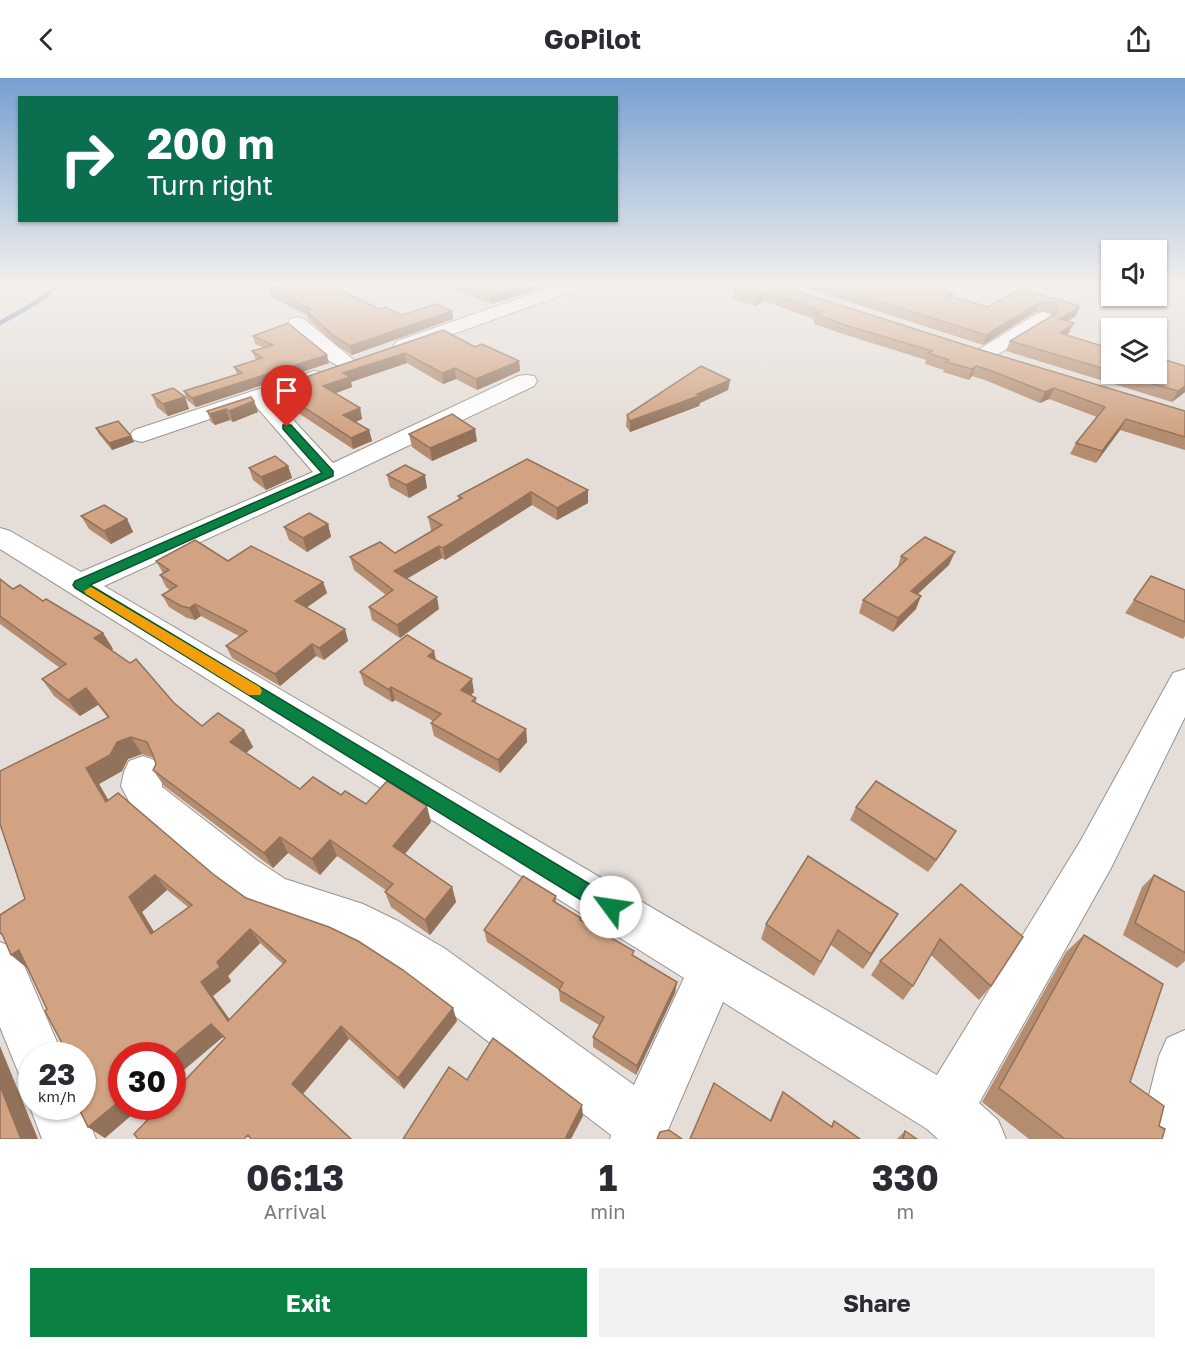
<!DOCTYPE html>
<html lang="en">
<head>
<meta charset="utf-8">
<style>
  :root { --surface:#fff; --page:#f2f2f3; --text:#2b2b33; --muted:#7c7c81; --accent:#0b8043 }
  body { margin:0; font-family:"Golos Text",sans-serif; background:var(--page); color:var(--text); height:100vh; display:flex; flex-direction:column; font-size:22px; white-space:nowrap }
  * { box-sizing:border-box; margin:0 }
  p { font-size:20px; color:var(--muted) }
  .icon { flex:none; width:33px; height:33px; fill:none; stroke:currentColor; stroke-width:2; stroke-linecap:round; stroke-linejoin:round }
  .map { position:relative; height:1061px; overflow:hidden }
  .side { display:flex; flex-direction:column; background:var(--surface); flex:1 }
  .side>* { flex:none }
  .top-card { position:absolute; left:18px; top:18px; width:600px; height:126px; border-radius:0px; box-shadow:0 2px 4px #0004; background:#0b6e4f; color:#fff; overflow:hidden }
  .controls { position:absolute; left:1101px; top:162px; display:grid; gap:12px }
  .controls a { display:grid; place-items:center; width:66px; height:66px; border-radius:0px; background:var(--surface); box-shadow:0 2px 4px #0004; font-size:30px }
  .speed { position:absolute; left:18px; top:964px; display:flex; gap:12px; font-size:30px; font-weight:700; text-align:center }
  .speed>* { display:grid; place-content:center; width:78px; height:78px; border-radius:50%; background:var(--surface); box-shadow:0 2px 4px #0004; line-height:1 }
  .speed small { font-size:15px; font-weight:400 }
  .speed .limit { border:9px solid #d22; background:#fff; color:#111 }
  .pin { position:absolute; display:grid; place-items:center; width:51px; height:51px; color:#fff; margin:-62px -26px; border-radius:50% 50% 50% 0; rotate:-45deg; box-shadow:0 0 6px #0007 }
  .pin .icon { rotate:45deg }
  .me { position:absolute; width:66px; margin:-33px; rotate:301deg; stroke-linejoin:round; filter:drop-shadow(0 0 4px #0008) }
  .turn { display:flex; align-items:center; gap:21px; height:126px; padding:0 30px; font-size:27px }
  .turn .icon { width:78px; height:78px; stroke-width:2.5 }
  .turn b { display:block; font-size:42px; line-height:51px }
  .eta { display:flex; justify-content:space-evenly; align-items:center; height:102px; text-align:center }
  .eta b { font-size:36px; font-weight:700; line-height:42px }
  .cta { display:flex; gap:12px; margin-top:auto; padding:12px 30px }
  .cta a { flex:1; height:69px; border-radius:0px; background:var(--accent); color:#fff; font-size:24px; font-weight:700; line-height:69px; text-align:center }
  .cta a+a { background:var(--page); color:var(--text) }
  header { display:flex; justify-content:space-between; align-items:center; height:78px; padding:0 30px; background:var(--surface); font-size:27px; font-weight:700 }
  .map>svg:first-child { display:block }
  .lines { fill:none; stroke-linecap:round; stroke-linejoin:round }
  .stream { stroke:#6a81ac; stroke-width:4.5 }
  .minor-casing { stroke:#9b938e; stroke-width:2 }
  .minor { fill:#fff; fill-rule:evenodd }
  .wall { fill:#b48c70; fill-rule:evenodd }
  .shaded-wall { fill:#92725b }
  .building { fill:#d1a382; stroke:#92725b; stroke-width:1.5; fill-rule:evenodd }
  .route { fill:#0b8043; stroke:#07532c; stroke-width:1.5 }
  .slow { fill:#f59e0b }
</style>
</head>
<body>
<header><svg class="icon" aria-label="back" viewBox="0 0 24 24"><path d="M15 5l-7 7 7 7"/></svg>GoPilot<svg class="icon" aria-label="share" viewBox="0 0 24 24"><path d="M12 15V3M7 8l5-5 5 5M5 13v7h14v-7"/></svg></header>
<div class="map">
<svg width="1185" height="1061" viewBox="0 0 1185 1061">
  <rect width="100%" height="100%" fill="#e5ddd7"/>
  <g class="lines">
    <polyline class="stream" points="0,245 37,224 58,207"/>
    <defs>
      <g id="minor">
        <polygon points="557,207 582,207 579,211 411,271 397,271 394,267 397,263"/>
        <polygon points="1043,234 1050,236 1052,240 1050,244 992,280 978,280 975,276 978,272 1036,236"/>
        <path d="M297 239 304 241 360 287 357 291C337 296 299 261 288 245L290 241Z"/>
        <polygon points="314,293 322,294 325,299 322,304 273,320 333,385 518,298 526,297 534,298 537,303 534,308 338,401 104,508 937,997 1081,762 1173,595 1185,591 1185,639 1111,790 979,1025 998,1042 1006,1061 938,1061 927,1051 723,924 664,1061 610,1061 611,1057 410,904 366,875 338,861 257,833 225,809 134,733 121,708 124,694 129,683 143,678 157,683 162,694 162,709 255,781 285,801 363,826 398,843 444,870 634,1007 684,900 0,471 0,450 10,453 81,494 313,394 254,326 142,364 134,362 130,357 134,352"/>
        <polygon points="0,864 17,871 63,978 32,978 32,1001 19,996 0,949"/>
        <polygon points="1185,952 1185,1061 1138,1061 1159,978 1167,960"/>
        <polygon points="32,1026 32,1029 82,1029 82,1026 96,1061 42,1061 30,1029"/>
      </g>
    </defs>
    <use href="#minor" class="minor-casing"/>
    <use href="#minor" class="minor"/>
  </g>
  <g class="wall">
    <polygon points="448,207 542,207 542,210 491,226 459,213"/>
    <polygon points="719,207 777,207 981,272 1185,333 1185,372 1120,352 1096,385 1070,376 1076,365 1097,339 1049,321 1040,325 985,302 972,298 969,302 943,294 944,292 925,286 926,282 843,256 814,246 814,241 764,223 755,228 732,221 734,212"/>
    <polygon points="797,207 869,207 888,212 954,215 952,219 988,229 1020,211 1080,228 1076,238 1067,243 1069,255 1066,257 1112,271 1112,296 1156,296 1185,288 1185,314 1172,324 1006,273 1010,263 1053,238 1050,234 1035,234 983,267"/>
    <polygon points="269,211 379,231 402,237 452,233 453,241 352,277 336,267 308,241 307,237 271,219"/>
    <polygon points="443,252 475,269 519,283 520,293 477,312 456,301 443,306 407,285 351,304 352,309 335,315 360,330 362,341 356,344 369,352 372,363 353,371 277,321 274,310"/>
    <polygon points="253,258 329,285 196,329 187,322 184,313 237,296 234,289 256,282 252,273 264,270 255,266"/>
    <polygon points="730,302 728,312 700,325 699,328 630,354 626,348 627,337"/>
    <polygon points="152,317 185,319 189,331 168,338 157,329"/>
    <polygon points="254,323 258,334 233,344 230,342 215,347 211,344 207,333"/>
    <polygon points="96,350 134,364 112,372 99,356"/>
    <polygon points="409,356 477,363 432,383 412,369"/>
    <polygon points="527,381 588,412 588,425 557,442 532,427 445,482 442,480 407,501 439,531 400,560 372,542 369,529 386,517 354,492 350,479 395,475 432,453 431,452 428,439 459,422 458,418"/>
    <polygon points="288,388 292,400 266,412 253,402 249,390"/>
    <polygon points="387,397 427,410 409,420 390,409"/>
    <polygon points="81,438 127,441 133,454 111,466 89,451"/>
    <polygon points="328,446 331,459 307,474 289,462 284,449"/>
    <polygon points="901,478 949,487 918,516 916,531 893,554 859,535 863,522 897,491"/>
    <polygon points="156,483 228,483 323,504 327,515 306,530 345,551 348,563 324,582 316,578 280,608 232,580 226,568 239,558 201,538 195,542 187,540 169,529 162,517 170,512 166,509 160,497 163,495"/>
    <polygon points="1151,498 1185,512 1185,558 1183,561 1125,535"/>
    <path d="M0 501 13 511 43 523 103 555 113 571 111 572 202 648 244 652 253 669 246 675 300 711 341 717 366 726 431 744 405 776 452 809 456 824 430 857 391 829 385 814 387 813 337 778 320 797 288 775 273 790 164 708 153 692 156 686 154 680 142 676 128 681 122 693 99 706 108 722 213 796 246 820 457 943 404 1011 349 961 303 1016 223 959 122 1029H141L105 1060 88 1049 64 969 28 891 3 858 0 856V837L25 821 108 640 98 627 80 638 54 618 42 601 60 590 0 546ZM167 812 188 829 154 854 142 834ZM260 865 283 886 230 942 213 918 231 903 228 898Z"/>
    <polygon points="436,582 474,614 471,617 476,620 476,625 526,651 527,664 500,695 434,658 431,645 433,643 395,622 392,624 364,607 360,594"/>
    <polygon points="856,729 948,766 928,794 850,742"/>
    <polygon points="1154,797 1185,814 1185,883 1177,890 1123,857 1142,809"/>
    <polygon points="961,806 991,908 979,922 931,877 913,908 903,922 871,897 880,883"/>
    <polygon points="556,818 556,825 581,840 582,843 634,879 677,904 675,915 636,997 593,969 593,959 599,947 560,923 559,912 487,864 484,852"/>
    <polygon points="898,836 889,851 863,891 831,867 814,898 761,861 766,846"/>
    <polygon points="1084,857 1130,1004 1159,1048 1162,1061 1029,1061 982,1024 1066,874"/>
    <polygon points="783,1014 831,1048 834,1043 860,1061 770,1042 777,1025"/>
    <polygon points="905,1053 917,1061 897,1061"/>
  </g>
  <g class="shaded-wall">
    <polygon points="528,207 542,207 542,210 491,226 491,218"/>
    <polygon points="766,214 764,223 755,228 756,218"/>
    <polygon points="1039,225 1035,234 983,267 986,257"/>
    <polygon points="1080,228 1076,238 1056,251 1060,241"/>
    <polygon points="452,233 453,241 352,277 350,268"/>
    <polygon points="1074,245 1069,255 1056,265 1060,255"/>
    <polygon points="405,275 407,285 351,304 352,309 326,319 323,308 343,295"/>
    <polygon points="327,277 329,285 196,329 192,320"/>
    <polygon points="519,283 520,293 477,312 476,301"/>
    <polygon points="976,288 972,298 969,302 972,291"/>
    <polygon points="455,290 456,301 443,306 442,295"/>
    <polygon points="730,302 728,312 700,325 699,328 630,354 630,343"/>
    <polygon points="1185,308 1185,314 1172,324 1178,313"/>
    <polygon points="1054,310 1049,321 1040,325 1045,314"/>
    <polygon points="185,319 189,331 168,338 163,326"/>
    <polygon points="254,323 258,334 233,344 229,333"/>
    <polygon points="360,330 362,341 346,348 343,337"/>
    <polygon points="226,331 230,342 215,347 210,336"/>
    <polygon points="1126,341 1120,352 1096,385 1102,373"/>
    <polygon points="475,351 477,363 432,383 430,370"/>
    <polygon points="369,352 372,363 353,371 351,360"/>
    <polygon points="131,358 134,364 112,372 109,365"/>
    <polygon points="288,388 292,400 266,412 261,399"/>
    <polygon points="425,397 427,410 409,420 406,407"/>
    <polygon points="588,412 588,425 557,442 557,430"/>
    <polygon points="531,414 532,427 445,482 443,470"/>
    <polygon points="127,441 133,454 111,466 104,453"/>
    <polygon points="328,446 331,459 307,474 303,460"/>
    <polygon points="439,468 442,480 397,506 394,493"/>
    <polygon points="955,474 949,487 906,526 911,513"/>
    <polygon points="323,504 327,515 299,535 295,523"/>
    <polygon points="921,518 916,531 893,554 898,540"/>
    <polygon points="437,519 439,531 400,560 397,547"/>
    <polygon points="195,526 201,538 195,542 189,530"/>
    <polygon points="345,551 348,563 324,582 319,570"/>
    <polygon points="103,555 113,571 105,577 94,560"/>
    <polygon points="312,566 316,578 280,608 275,596"/>
    <polygon points="434,573 437,586 428,578"/>
    <polygon points="472,601 474,614 463,625 461,612"/>
    <polygon points="391,609 395,622 392,624 389,612"/>
    <polygon points="86,610 98,627 80,638 68,622"/>
    <polygon points="526,651 527,664 500,695 498,682"/>
    <polygon points="244,652 253,669 239,681 230,664"/>
    <polygon points="131,659 142,676 128,681 122,693 99,706 119,740 106,724 86,690 117,664"/>
    <polygon points="427,728 431,744 398,784 393,768"/>
    <polygon points="956,753 948,766 928,794 936,782"/>
    <polygon points="280,759 288,775 273,790 264,775"/>
    <polygon points="330,762 337,778 320,797 312,781"/>
    <polygon points="155,797 167,812 142,834 164,870 151,856 129,819"/>
    <polygon points="452,809 456,824 430,857 425,842"/>
    <polygon points="898,836 889,851 863,891 871,876"/>
    <polygon points="250,851 260,865 228,898 231,903 213,918 240,956 228,943 201,904 217,884"/>
    <polygon points="19,872 28,891 11,877"/>
    <polygon points="677,904 675,915 636,997 637,988"/>
    <polygon points="453,930 457,943 404,1011 398,1000"/>
    <polygon points="211,946 223,959 172,1002 172,978"/>
    <polygon points="341,948 349,961 302,1017 292,1006"/>
    <polygon points="0,968 38,1061 21,1061 0,1008"/>
    <polygon points="122,1021 122,1029 141,1029 105,1060 88,1049"/>
    <polygon points="582,1027 583,1038 571,1061 565,1061"/>
  </g>
  <g class="building">
    <polygon points="284,207 330,207 379,231 385,229 402,237 436,226 452,233 350,268 334,258 306,233 311,231 269,211"/>
    <polygon points="460,207 528,207 491,218"/>
    <polygon points="743,207 777,207 981,272 1185,333 1185,359 1126,341 1102,373 1076,365 1105,329 1054,310 1045,314 989,292 976,288 972,291 946,284 949,282 928,275 932,273 845,247 815,236 822,233 766,214 756,218 734,211"/>
    <polygon points="828,207 869,207 888,212 897,207 921,207 954,215 949,218 988,229 1020,211 1080,228 1060,241 1074,245 1060,255 1112,271 1112,293 1010,263 1055,236 1058,229 1054,224 1039,225 986,257"/>
    <polygon points="288,245 327,277 192,320 184,313 242,295 234,289 262,280 252,273 273,267 253,258"/>
    <polygon points="443,252 475,269 482,266 519,283 476,301 455,290 442,295 405,275 343,295 350,299 323,308 360,330 343,337 369,352 351,360 274,310"/>
    <polygon points="1156,279 1185,288 1185,308 1178,313 1119,296 1156,296"/>
    <polygon points="701,288 730,302 697,316 701,317 630,343 627,337"/>
    <polygon points="173,310 185,319 163,326 152,317"/>
    <polygon points="251,319 254,323 229,333 226,331 210,336 207,333"/>
    <polygon points="452,336 475,351 430,370 409,356"/>
    <polygon points="118,343 131,358 109,365 96,350"/>
    <polygon points="275,378 288,388 261,399 249,390"/>
    <polygon points="527,381 588,412 557,430 531,414 443,470 439,468 394,493 437,519 397,547 369,529 393,512 350,479 380,464 395,475 442,447 428,439 462,420 458,418"/>
    <polygon points="405,387 425,397 406,407 387,397"/>
    <polygon points="104,427 127,441 104,453 81,438"/>
    <polygon points="309,435 328,446 303,460 284,449"/>
    <polygon points="925,459 955,474 911,513 921,518 898,540 863,522 907,481 901,478"/>
    <polygon points="195,462 228,483 251,468 323,504 295,523 345,551 319,570 312,566 275,596 226,568 247,553 195,526 189,530 181,528 162,517 177,508 160,497 169,492 156,483"/>
    <polygon points="1151,498 1185,512 1185,544 1134,522"/>
    <path d="M0 501 13 511 20 507 43 523 46 521 103 555 94 560 130 585 136 581 174 625 202 648 218 635 244 652 230 664 300 711 313 699 341 717 345 713 366 726 387 703 427 728 393 768 452 809 425 842 385 814 393 806 330 762 312 781 280 759 264 775 153 692 156 686 153 677 147 664 131 659 117 664 110 677 86 690 106 724 118 715 213 796 246 820 329 849 358 863 403 892 453 930 398 1000 341 948 292 1006 351 1061H251L248 1057 244 1061H138L134 1056 160 1029H172V1016L225 960 211 946 172 978H122V1021L88 1049 78 1029H82V978H52L64 969 45 933 47 931 19 872 11 877 2 856 0 855V837L25 821 0 746V693L109 639 86 610 68 622 42 601 66 586 0 538ZM155 797 192 827 151 856 129 819ZM250 851 286 883 228 943 201 904 220 889 217 884Z"/>
    <polygon points="407,557 434,573 428,578 472,601 461,612 476,620 472,623 526,651 498,682 431,645 441,636 391,609 389,612 360,594"/>
    <polygon points="876,703 956,753 936,782 856,729"/>
    <polygon points="808,778 898,836 871,876 838,852 821,884 766,846"/>
    <polygon points="1154,797 1185,814 1185,875 1135,845"/>
    <polygon points="523,798 556,818 553,823 581,840 580,842 634,873 632,877 677,904 637,988 593,959 604,939 559,912 563,905 484,852"/>
    <polygon points="961,806 1023,859 991,908 940,861 913,908 880,883"/>
    <polygon points="1084,857 1163,906 1130,1004 1164,1028 1159,1048 1165,1051 1162,1061 1065,1061 999,1010"/>
    <polygon points="493,960 582,1027 565,1061 403,1061 449,989 467,1002"/>
    <polygon points="714,1005 771,1043 783,1014 832,1049 834,1043 860,1061 690,1061"/>
    <polygon points="0,1008 21,1061 0,1061"/>
    <polygon points="669,1052 682,1061 657,1061 660,1054"/>
    <polygon points="905,1053 917,1061 903,1061"/>
  </g>
  <linearGradient id="sky" x2="0" y2="1"><stop stop-color="#75a0d0"/><stop offset="0.58" stop-color="#f3f0ed"/><stop offset="1" stop-color="#f3f0ed" stop-opacity="0"/></linearGradient>
  <rect width="1185" height="355" fill="url(#sky)"/>
  <polygon class="route" points="283,347 291,347 333,393 333,398 90,507 618,823 620,829 618,836 611,839 604,836 75,510 73,507 75,503 322,395 283,351"/>
  <polygon class="slow" points="91,509 260,609 262,613 260,617 249,617 86,516 84,513"/>
</svg>
<div class="controls">
<a><svg class="icon" aria-label="sound" viewBox="0 0 24 24"><path d="M4 9h4l5-4v14l-5-4H4zM17 9q2 3 0 6"/></svg></a>
<a><svg class="icon" aria-label="layers" viewBox="0 0 24 24"><path d="M12 4l9 5-9 5-9-5zM3 14l9 5 9-5"/></svg></a>
</div>
<div class="speed"><div>23<small>km/h</small></div><div class="limit">30</div></div>
<div class="pin" style="left:287px;top:349px;background:#d93025"><svg class="icon" aria-label="arrive" viewBox="0 0 24 24"><path d="M6 21V4h12l-3 4 3 4H6"/></svg></div>
<svg class="me" style="left:611px;top:829px" viewBox="-20 -20 40 40"><circle r="19" fill="#fff"/><path d="M0-13L10 11 0 6-10 11z" fill="#0b8043"/></svg>
<div class="top-card">
<div class="turn"><svg class="icon" aria-label="right" viewBox="0 0 24 24"><path d="M7 20v-9h11M14 6l5 5-5 5"/></svg><div><b>200 m</b>Turn right</div></div>
</div>
</div>
<section class="side">
<div class="eta">
<div><b>06:13</b><p>Arrival</p></div>
<div><b>1</b><p>min</p></div>
<div><b>330</b><p>m</p></div>
</div>
<div class="cta"><a>Exit</a><a>Share</a></div>
</section>
</body>
</html>
